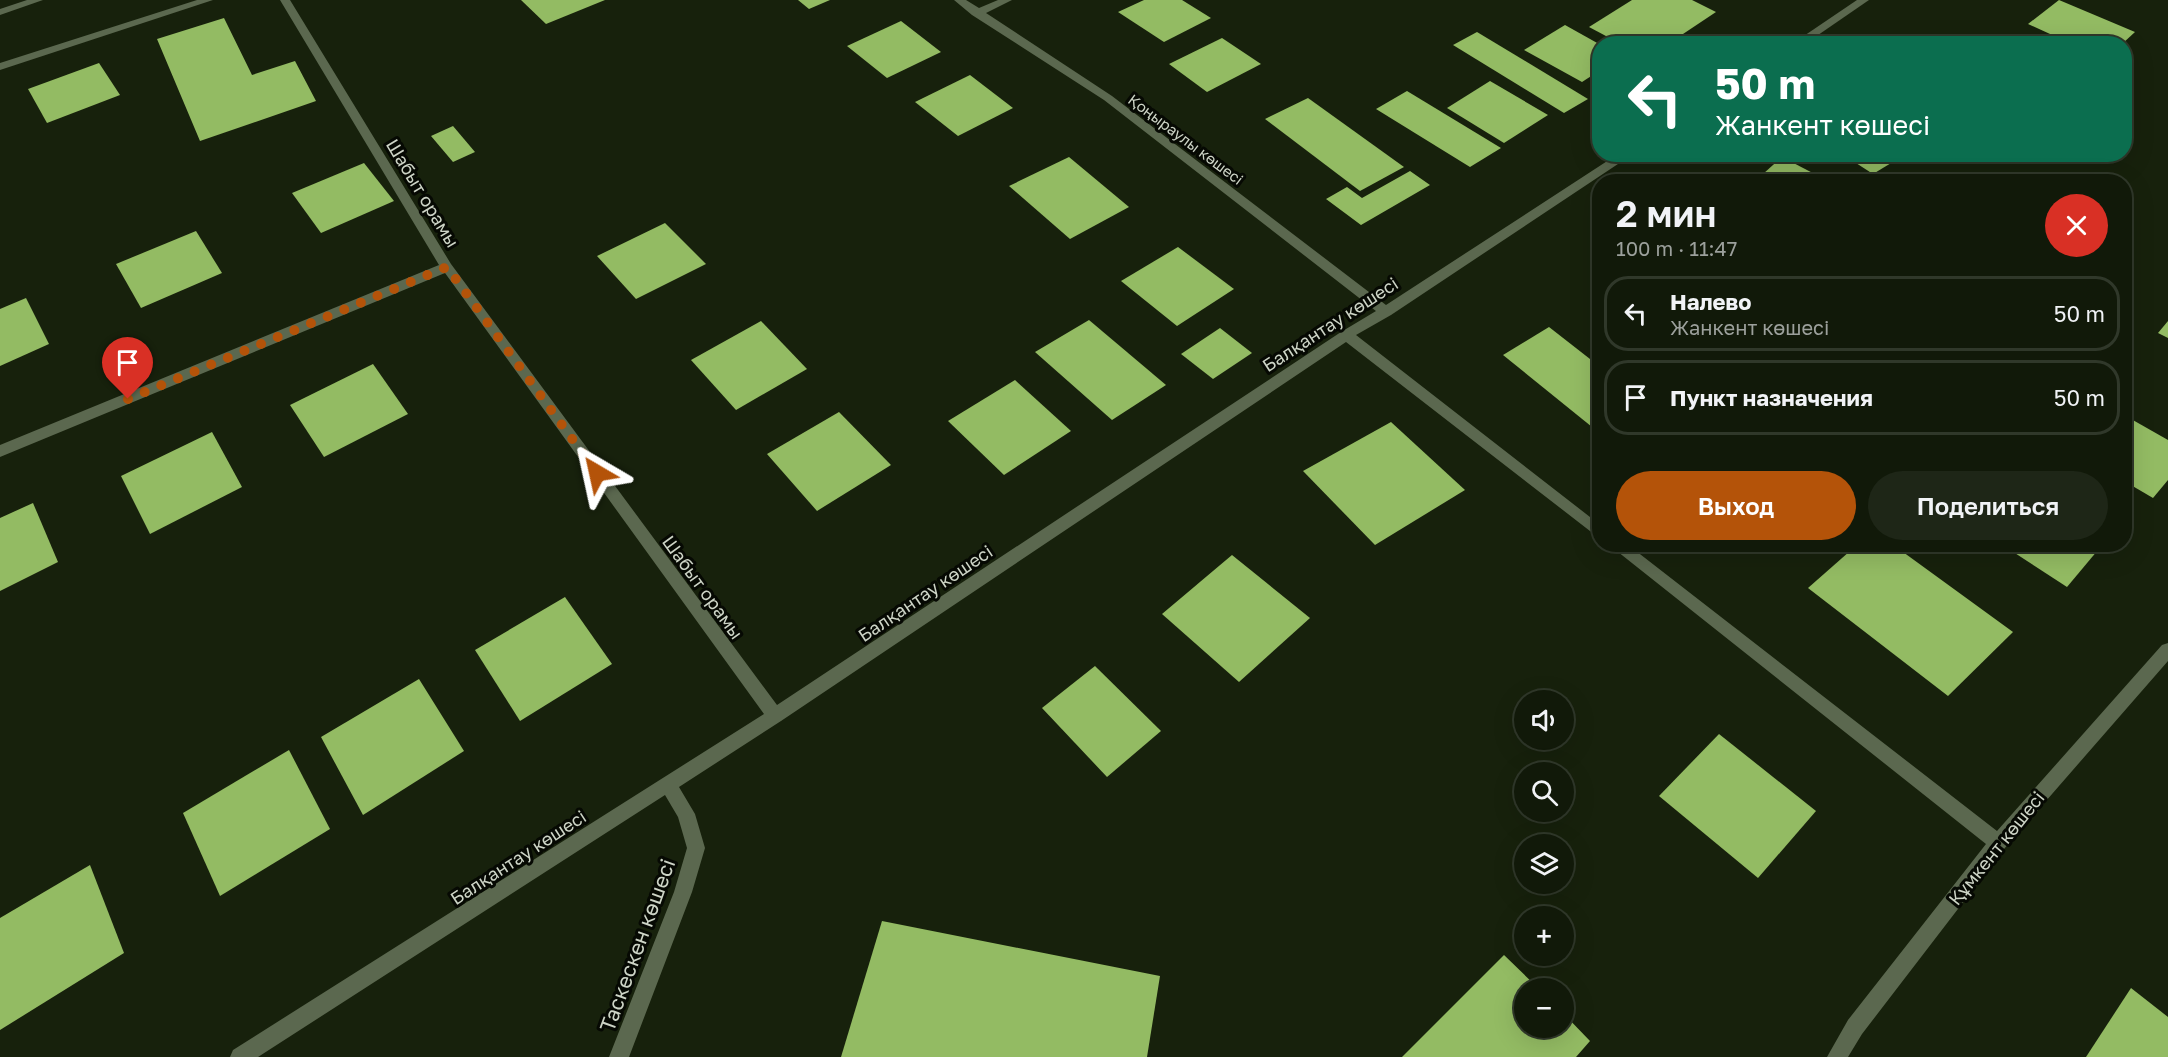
<!DOCTYPE html>
<html lang="ru">
<head>
<meta charset="utf-8">
<style>
  :root { --surface:#111909; --page:#1e2617; --text:#f1f3f6; --muted:#9ca09c; --line:#30382a; --accent:#b45309 }
  body { margin:0; font-family:"Golos Text",sans-serif; background:var(--page); color:var(--text); height:100vh; display:flex; flex-direction:column; font-size:22px; white-space:nowrap }
  * { box-sizing:border-box; margin:0 }
  p { font-size:20px; color:var(--muted) }
  .icon { flex:none; width:33px; height:33px; fill:none; stroke:currentColor; stroke-width:2; stroke-linecap:round; stroke-linejoin:round }
  .map { position:relative; flex:1; overflow:hidden }
  .drawer { position:absolute; left:1592px; top:174px; width:540px; height:378px; display:flex; flex-direction:column; background:var(--surface); border-radius:24px; box-shadow:0 6px 24px #0002,0 0 0 2px var(--line) }
  .drawer>* { flex:none }
  .banner { position:absolute; left:1592px; top:36px; width:540px; height:126px; border-radius:24px; box-shadow:0 6px 24px #0002,0 0 0 2px var(--line); background:#0b6e4f; color:#fff; overflow:hidden }
  .fabs { position:absolute; left:1514px; top:690px; display:grid; gap:12px }
  .fabs a { display:grid; place-items:center; width:60px; height:60px; border-radius:50%; background:var(--surface); box-shadow:0 6px 24px #0002,0 0 0 2px var(--line); font-size:30px }
  .pin { position:absolute; display:grid; place-items:center; width:51px; height:51px; color:#fff; margin:-62px -26px; border-radius:50% 50% 50% 0; rotate:-45deg; box-shadow:0 0 6px #0007 }
  .pin .icon { rotate:45deg }
  .me { position:absolute; width:66px; margin:-33px; rotate:324deg; stroke-linejoin:round; filter:drop-shadow(0 0 4px #0008) }
  .turn { display:flex; align-items:center; gap:21px; height:126px; padding:0 24px; font-size:27px }
  .turn .icon { width:78px; height:78px; stroke-width:2.5 }
  .turn b { display:block; font-size:42px; line-height:51px }
  .round { display:grid; place-items:center; flex:none; width:63px; height:63px; border-radius:32px; background:var(--page) }
  .head { display:flex; align-items:center; justify-content:space-between; height:102px; padding:0 24px }
  h1 { font-size:36px; font-weight:600; line-height:45px }
  .action { display:flex; gap:12px; margin-top:auto; padding:12px 24px }
  .action a { flex:1; height:69px; border-radius:36px; background:var(--accent); color:#fff; font-size:24px; font-weight:600; line-height:69px; text-align:center }
  .action a+a { background:var(--page); color:var(--text) }
  ul { padding:0; list-style:none }
  li { display:flex; align-items:center; gap:18px; height:75px; margin:0 12px 9px; padding:0 12px; border:3px solid var(--line); border-radius:24px }
  li div { flex:1 }
  li b { display:block; font-size:22px }
  li em { font-style:normal }
  .map>svg:first-child { display:block }
  .building { fill:#93bb63 }
  .lines { fill:none; stroke-linecap:round; stroke-linejoin:round }
  .minor { fill:#5b684f; fill-rule:evenodd }
  .route { stroke:#b45309; stroke-width:10; stroke-dasharray:0 18 }
  .labels { text-anchor:middle; dominant-baseline:central; stroke-width:6; stroke-linejoin:round; paint-order:stroke }
  .far-street-label { font-size:15px; fill:#cdd4c6; stroke:#060903 }
  .street-label { font-size:18px; fill:#cdd4c6; stroke:#060903 }
  .near-street-label { font-size:21px; fill:#cdd4c6; stroke:#060903 }
</style>
</head>
<body>
<div class="map">
<svg width="2168" height="1057" viewBox="0 0 2168 1057">
  <rect width="100%" height="100%" fill="#17210c"/>
  <g class="building">
    <polygon points="521,0 605,0 546,24"/>
    <polygon points="798,0 830,0 809,9"/>
    <polygon points="1144,0 1182,0 1211,18 1164,42 1118,12"/>
    <polygon points="1632,0 1692,0 1716,12 1668,44 1621,44 1589,27"/>
    <polygon points="2059,0 2135,32 2122,44 2072,44 2028,24"/>
    <polygon points="224,18 252,75 295,61 316,101 200,141 157,39"/>
    <polygon points="901,21 941,52 887,78 847,46"/>
    <polygon points="1565,25 1599,44 1599,71 1582,82 1524,50"/>
    <polygon points="1477,32 1588,99 1564,113 1453,45"/>
    <polygon points="1222,38 1261,64 1207,92 1169,64"/>
    <polygon points="99,63 120,95 47,123 28,89"/>
    <polygon points="970,75 1013,108 958,136 915,102"/>
    <polygon points="1490,81 1548,115 1504,143 1447,108"/>
    <polygon points="1407,91 1501,148 1470,167 1376,109"/>
    <polygon points="1308,98 1404,167 1360,191 1265,119"/>
    <polygon points="453,126 475,152 453,162 431,136"/>
    <polygon points="1842,154 1906,154 1873,174"/>
    <polygon points="1069,157 1129,207 1070,239 1009,186"/>
    <polygon points="1782,157 1830,182 1754,182"/>
    <polygon points="364,163 394,201 321,233 292,193"/>
    <polygon points="1410,171 1430,185 1361,225 1326,199 1347,187 1362,198"/>
    <polygon points="665,223 706,264 636,299 597,256"/>
    <polygon points="196,231 222,273 141,308 116,264"/>
    <polygon points="1178,247 1234,289 1177,326 1121,281"/>
    <polygon points="26,298 49,344 0,366 0,309"/>
    <polygon points="1089,320 1166,385 1112,420 1035,352"/>
    <polygon points="761,321 807,369 736,410 691,360"/>
    <polygon points="2168,321 2168,338 2158,333"/>
    <polygon points="1549,327 1599,366 1599,430 1597,431 1503,355"/>
    <polygon points="1220,328 1252,353 1213,379 1181,354"/>
    <polygon points="373,364 408,414 324,457 290,405"/>
    <polygon points="1015,380 1071,431 1004,475 948,421"/>
    <polygon points="839,412 891,465 817,511 767,454"/>
    <polygon points="2124,415 2168,440 2168,480 2153,498 2124,481"/>
    <polygon points="1391,422 1465,490 1375,545 1303,471"/>
    <polygon points="212,432 242,487 150,534 121,476"/>
    <polygon points="33,503 58,562 0,591 0,518"/>
    <polygon points="1858,544 1892,544 2013,632 1948,696 1808,588"/>
    <polygon points="2001,544 2103,544 2067,587"/>
    <polygon points="1232,555 1310,618 1239,682 1162,614"/>
    <polygon points="565,597 612,664 520,721 475,650"/>
    <polygon points="1095,666 1161,731 1107,777 1042,708"/>
    <polygon points="419,679 464,751 363,815 321,737"/>
    <polygon points="1719,734 1816,811 1758,878 1659,796"/>
    <polygon points="289,750 330,829 220,896 183,813"/>
    <polygon points="90,865 124,953 0,1030 0,918"/>
    <polygon points="882,921 1160,976 1147,1057 841,1057"/>
    <polygon points="1504,955 1538,988 1524,988 1524,1028 1563,1028 1563,1013 1590,1041 1576,1057 1402,1057"/>
    <polygon points="2131,988 2168,1017 2168,1057 2086,1057"/>
  </g>
  <g class="lines">
    <g class="minor">
      <polygon points="27,0 43,0 0,15 0,9"/>
      <polygon points="197,0 213,0 0,70 0,63"/>
      <polygon points="280,0 290,0 451,264 777,705 1341,332 1376,311 1104,100 972,15 954,0 966,0 979,8 998,0 1012,0 986,13 1112,96 1386,305 1618,154 1633,154 1391,315 1356,335 1599,524 1599,538 1346,342 781,721 679,787 695,814 705,848 692,892 629,1057 609,1057 674,892 687,848 678,817 665,795 258,1057 230,1057 233,1050 764,714 445,273 0,457 0,445 439,265"/>
      <polygon points="1857,0 1869,0 1805,44 1792,44"/>
      <polygon points="1608,544 1627,544 1997,831 2162,645 2168,643 2168,661 2004,849 1862,1034 1848,1057 1827,1057 1848,1020 1986,844"/>
    </g>
  </g>
  <g class="lines">
    <polyline class="route" points="128,399 447,267 597,473"/>
  </g>
  <g class="labels">
    <g class="far-street-label">
      <text transform="translate(1186 139) rotate(37)">Қоңыраулы көшесі</text>
    </g>
    <g class="street-label">
      <text transform="translate(423 193) rotate(59)">Шабыт орамы</text>
      <text transform="translate(1330 324) rotate(-33)">Балқантау көшесі</text>
      <text transform="translate(703 587) rotate(54)">Шабыт орамы</text>
      <text transform="translate(925 593) rotate(-34)">Балқантау көшесі</text>
      <text transform="translate(1996 848) rotate(-51)">Құмкент көшесі</text>
      <text transform="translate(518 857) rotate(-33)">Балқантау көшесі</text>
    </g>
    <g class="near-street-label">
      <text transform="translate(637 945) rotate(-70)">Таскескен көшесі</text>
    </g>
  </g>
</svg>
<div class="fabs">
<a><svg class="icon" aria-label="sound" viewBox="0 0 24 24"><path d="M4 9h4l5-4v14l-5-4H4zM17 9q2 3 0 6"/></svg></a>
<a><svg class="icon" aria-label="search" viewBox="0 0 24 24"><circle cx="10" cy="10" r="6"/><path d="M15 15l6 6"/></svg></a>
<a><svg class="icon" aria-label="layers" viewBox="0 0 24 24"><path d="M12 4l9 5-9 5-9-5zM3 14l9 5 9-5"/></svg></a>
<a>+</a>
<a>−</a>
</div>
<div class="pin" style="left:128px;top:399px;background:#d93025"><svg class="icon" aria-label="arrive" viewBox="0 0 24 24"><path d="M6 21V4h12l-3 4 3 4H6"/></svg></div>
<svg class="me" style="left:597px;top:473px" viewBox="-20 -20 40 40"><path d="M0-17L14 15 0 8-14 15z" fill="#b45309" stroke="#fff" stroke-width="4"/></svg>
<div class="banner">
<div class="turn"><svg class="icon" aria-label="left" viewBox="0 0 24 24"><path d="M17 20v-9H6M10 6l-5 5 5 5"/></svg><div><b>50 m</b>Жанкент көшесі</div></div>
</div>
<section class="drawer">
<div class="head"><div><h1>2 мин</h1><p>100 m · 11:47</p></div><a class="round" style="background:#d93025;color:#fff"><svg class="icon" aria-label="close" viewBox="0 0 24 24"><path d="M6 6l12 12M18 6L6 18"/></svg></a></div>
<ul>
<li><svg class="icon" aria-label="left" viewBox="0 0 24 24"><path d="M17 20v-9H6M10 6l-5 5 5 5"/></svg><div><b>Налево</b><p>Жанкент көшесі</p></div><em>50 m</em></li>
<li><svg class="icon" aria-label="arrive" viewBox="0 0 24 24"><path d="M6 21V4h12l-3 4 3 4H6"/></svg><div><b>Пункт назначения</b></div><em>50 m</em></li>
</ul>
<div class="action"><a>Выход</a><a>Поделиться</a></div>
</section>
</div>
</body>
</html>
